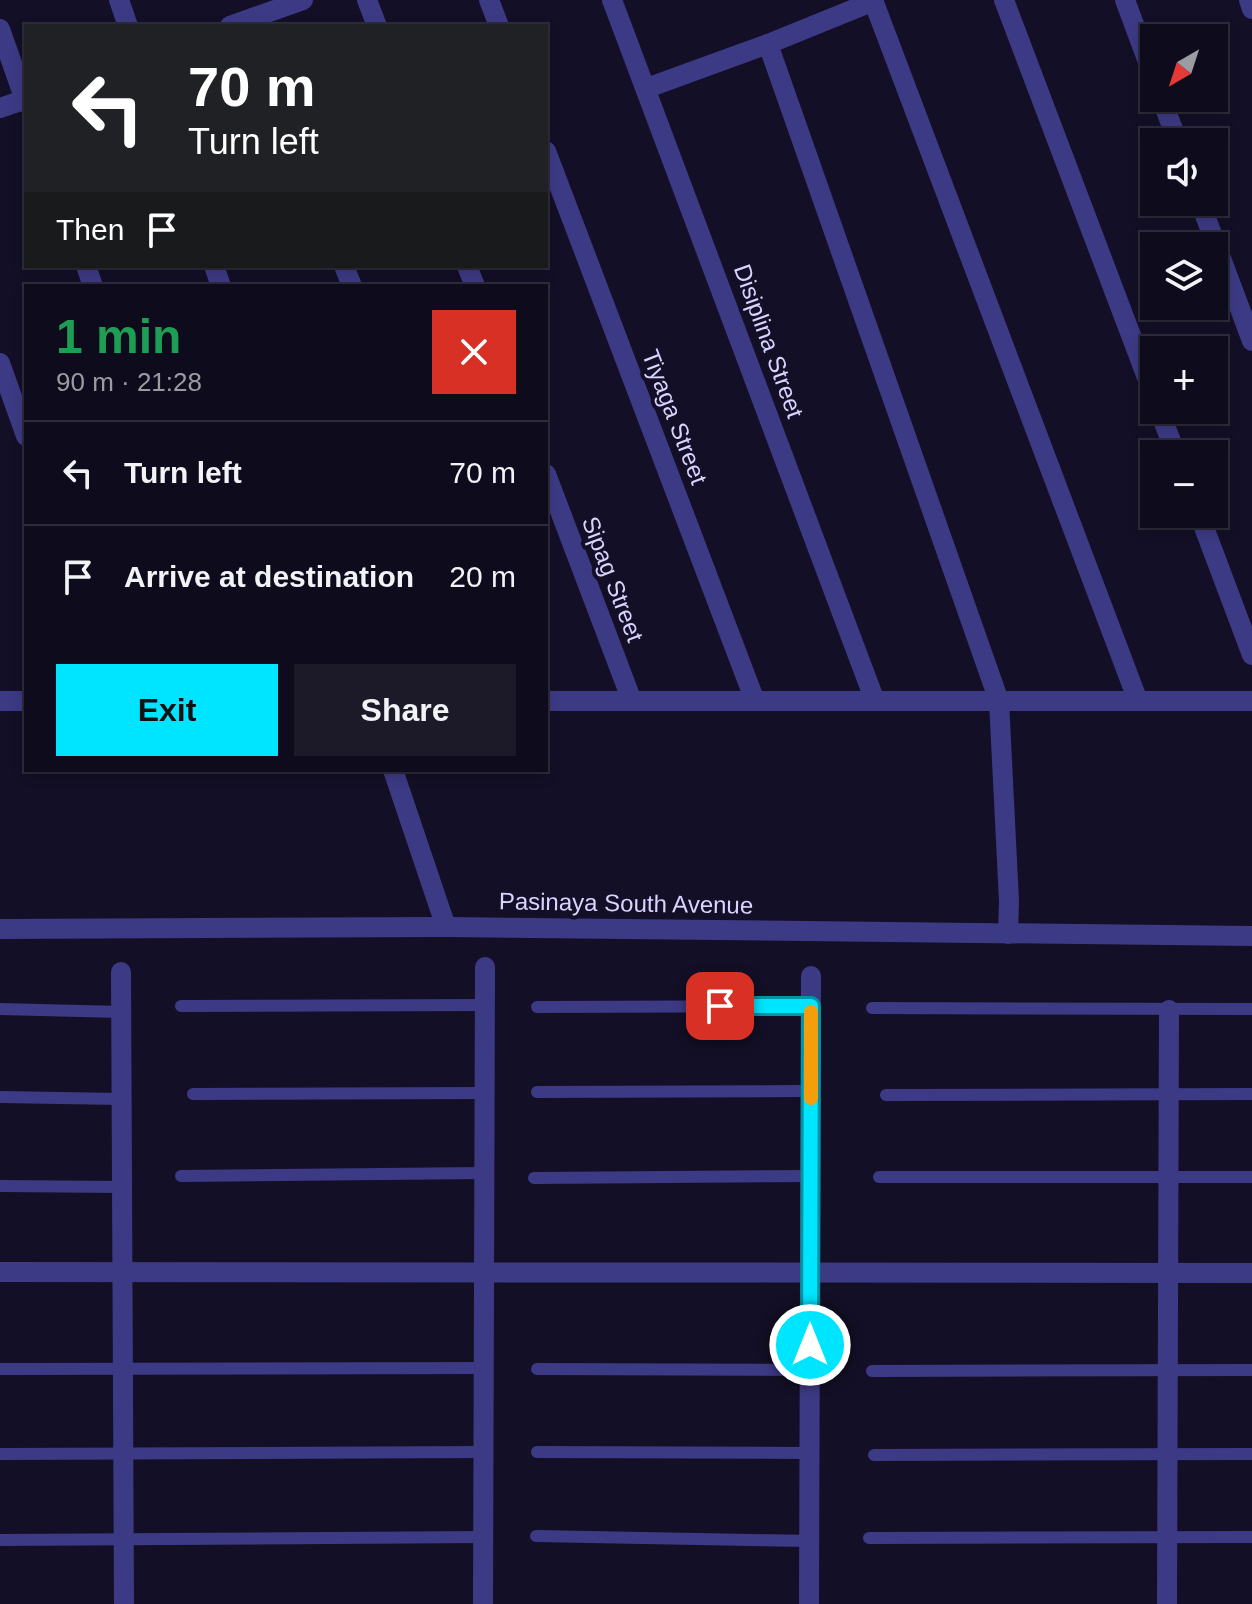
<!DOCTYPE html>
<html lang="en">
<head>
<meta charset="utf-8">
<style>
  :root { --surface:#0e0b1c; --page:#1c1929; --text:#f1f3f6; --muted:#9b9ba3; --line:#2e2b3b; --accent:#00e5ff }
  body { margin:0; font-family:Helvetica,sans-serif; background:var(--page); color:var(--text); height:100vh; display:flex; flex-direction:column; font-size:30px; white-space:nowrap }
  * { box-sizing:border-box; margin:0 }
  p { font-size:26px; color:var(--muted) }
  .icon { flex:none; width:44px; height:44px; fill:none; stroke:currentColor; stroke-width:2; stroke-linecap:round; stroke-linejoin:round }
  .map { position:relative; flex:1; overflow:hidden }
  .side { position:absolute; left:24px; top:284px; width:524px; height:488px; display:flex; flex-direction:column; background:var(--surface); border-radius:0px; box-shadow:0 4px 12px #0003,0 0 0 2px var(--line) }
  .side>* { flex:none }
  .banner { position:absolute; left:24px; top:24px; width:524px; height:244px; border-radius:0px; box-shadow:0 4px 12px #0003,0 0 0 2px var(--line); background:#202124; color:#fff; overflow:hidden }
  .needle { width:52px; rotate:219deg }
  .fabs { position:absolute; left:1140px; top:24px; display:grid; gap:16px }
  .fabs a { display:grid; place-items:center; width:88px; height:88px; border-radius:0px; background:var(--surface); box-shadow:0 4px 12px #0003,0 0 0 2px var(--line); font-size:40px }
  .pin { position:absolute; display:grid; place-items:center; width:68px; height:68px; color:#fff; margin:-34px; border-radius:16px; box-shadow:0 4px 12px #0006 }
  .me { position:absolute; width:88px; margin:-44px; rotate:0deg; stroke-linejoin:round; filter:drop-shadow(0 0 6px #0008) }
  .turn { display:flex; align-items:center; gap:28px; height:168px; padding:0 32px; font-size:36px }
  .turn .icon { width:104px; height:104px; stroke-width:2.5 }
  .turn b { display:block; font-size:56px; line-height:68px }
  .then { display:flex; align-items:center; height:76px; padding:0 32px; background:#0003; gap:16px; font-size:30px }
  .round { display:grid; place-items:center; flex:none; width:84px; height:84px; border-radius:0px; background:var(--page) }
  .headline { display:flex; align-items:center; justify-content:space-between; height:136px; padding:0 32px }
  h1 { font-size:48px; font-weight:600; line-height:60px; color:#1e9e55 }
  .button { display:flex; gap:16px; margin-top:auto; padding:16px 32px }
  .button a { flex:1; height:92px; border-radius:0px; background:var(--accent); color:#111; font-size:32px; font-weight:600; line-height:92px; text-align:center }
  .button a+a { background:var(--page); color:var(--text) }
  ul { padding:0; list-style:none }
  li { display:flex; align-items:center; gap:24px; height:104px; padding:0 32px; border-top:2px solid var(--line) }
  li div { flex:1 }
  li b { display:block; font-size:30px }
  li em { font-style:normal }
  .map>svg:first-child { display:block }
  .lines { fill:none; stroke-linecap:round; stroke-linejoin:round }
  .service { stroke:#3d3a85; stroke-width:12 }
  .minor { stroke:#3d3a85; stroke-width:20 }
  .tertiary { stroke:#3d3a85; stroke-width:20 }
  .route-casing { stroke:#0095a6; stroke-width:20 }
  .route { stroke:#00e5ff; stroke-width:14 }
  .slow { stroke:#f59e0b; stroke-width:14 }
  .labels { text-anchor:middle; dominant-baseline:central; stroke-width:8; stroke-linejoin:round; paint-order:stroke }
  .street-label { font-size:24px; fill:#d9d4ff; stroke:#130f26 }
</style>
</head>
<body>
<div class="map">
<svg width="1252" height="1604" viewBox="0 0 1252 1604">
  <rect width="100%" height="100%" fill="#130f26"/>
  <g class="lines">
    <g class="service">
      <polyline points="181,1006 485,1005"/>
      <polyline points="537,1007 811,1006"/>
      <polyline points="872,1008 1252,1009"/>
      <polyline points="0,1009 121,1012"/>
      <polyline points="537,1092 811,1091"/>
      <polyline points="193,1094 485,1093"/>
      <polyline points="886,1095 1252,1094"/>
      <polyline points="0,1097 122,1099"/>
      <polyline points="181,1176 484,1173"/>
      <polyline points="879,1177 1252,1177"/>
      <polyline points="534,1178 810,1176"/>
      <polyline points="0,1186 122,1187"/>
      <polyline points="0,1369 484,1368"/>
      <polyline points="537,1369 810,1370"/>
      <polyline points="872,1371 1252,1370"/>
      <polyline points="537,1452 810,1453"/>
      <polyline points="0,1454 484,1452"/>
      <polyline points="874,1455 1252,1454"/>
      <polyline points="536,1536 810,1541"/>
      <polyline points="869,1538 1252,1537"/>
      <polyline points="0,1540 484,1537"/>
    </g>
    <g class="minor">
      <polyline points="119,0 128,26"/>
      <polyline points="367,0 377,26"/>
      <polyline points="489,0 499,26"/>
      <polyline points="612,0 875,701"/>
      <polyline points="873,0 1138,701"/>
      <polyline points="1004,0 1154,396"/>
      <polyline points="1125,0 1154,78"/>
      <polyline points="1249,0 1252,9"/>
      <polyline points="230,26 303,0"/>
      <polyline points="0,29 26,103"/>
      <polyline points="768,44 999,701 1009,901 1008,934"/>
      <polyline points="647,88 768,44 874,1"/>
      <polyline points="1161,98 1178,142"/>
      <polyline points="0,108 26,99"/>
      <polyline points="546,151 755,701"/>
      <polyline points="1200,202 1252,341"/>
      <polyline points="86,266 93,286"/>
      <polyline points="214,266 221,286"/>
      <polyline points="344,266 352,286"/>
      <polyline points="467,266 475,286"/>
      <polyline points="0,363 26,436"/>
      <polyline points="1159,410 1176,454"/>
      <polyline points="546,474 632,701"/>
      <polyline points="1199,514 1252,655"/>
      <polyline points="0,701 26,701"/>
      <polyline points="546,701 1252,701"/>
      <polyline points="393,770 446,927"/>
      <polyline points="121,972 124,1604"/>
      <polyline points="0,1272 1252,1273"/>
      <polyline points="483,1604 485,967"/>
      <polyline points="809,1604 811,976"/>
      <polyline points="1167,1604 1169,1010"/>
    </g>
    <polyline class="tertiary" points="0,929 446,927 1252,936"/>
  </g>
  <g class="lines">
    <defs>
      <polyline id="route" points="720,1006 811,1006 810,1345"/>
    </defs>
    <use href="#route" class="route-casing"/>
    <use href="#route" class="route"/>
    <polyline class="slow" points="811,1098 811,1012"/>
  </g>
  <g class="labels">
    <g class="street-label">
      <text transform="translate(769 341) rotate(70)">Disiplina Street</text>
      <text transform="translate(675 417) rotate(69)">Tiyaga Street</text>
      <text transform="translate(613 579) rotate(69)">Sipag Street</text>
      <text transform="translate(626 903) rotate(1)">Pasinaya South Avenue</text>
    </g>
  </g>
</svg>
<div class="fabs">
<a><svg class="needle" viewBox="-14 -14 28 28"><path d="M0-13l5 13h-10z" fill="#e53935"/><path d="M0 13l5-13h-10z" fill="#9b9ba3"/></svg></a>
<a><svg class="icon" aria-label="sound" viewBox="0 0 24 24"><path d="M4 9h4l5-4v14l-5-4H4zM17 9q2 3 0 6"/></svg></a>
<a><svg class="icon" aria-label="layers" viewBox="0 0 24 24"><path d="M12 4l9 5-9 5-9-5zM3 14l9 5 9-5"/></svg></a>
<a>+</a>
<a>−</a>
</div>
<div class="pin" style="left:720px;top:1006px;background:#d93025"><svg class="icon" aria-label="arrive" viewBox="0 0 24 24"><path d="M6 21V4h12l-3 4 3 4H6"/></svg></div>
<svg class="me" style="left:810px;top:1345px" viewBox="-20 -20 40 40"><circle r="17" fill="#00e5ff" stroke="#fff" stroke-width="3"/><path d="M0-11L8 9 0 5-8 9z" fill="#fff"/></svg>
<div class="banner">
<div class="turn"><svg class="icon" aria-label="left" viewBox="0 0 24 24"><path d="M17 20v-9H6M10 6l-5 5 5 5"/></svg><div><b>70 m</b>Turn left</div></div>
<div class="then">Then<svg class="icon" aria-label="arrive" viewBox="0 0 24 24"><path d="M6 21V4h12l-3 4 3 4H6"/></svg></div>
</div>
<section class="side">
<div class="headline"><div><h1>1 min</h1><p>90 m · 21:28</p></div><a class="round" style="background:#d93025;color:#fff"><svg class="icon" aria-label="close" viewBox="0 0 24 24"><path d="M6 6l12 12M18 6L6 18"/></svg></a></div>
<ul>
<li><svg class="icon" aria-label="left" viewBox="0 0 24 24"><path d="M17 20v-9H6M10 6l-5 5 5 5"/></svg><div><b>Turn left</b></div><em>70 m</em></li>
<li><svg class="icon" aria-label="arrive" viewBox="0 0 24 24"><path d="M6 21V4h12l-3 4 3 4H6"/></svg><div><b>Arrive at destination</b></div><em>20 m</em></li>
</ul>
<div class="button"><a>Exit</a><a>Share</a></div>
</section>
</div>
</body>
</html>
